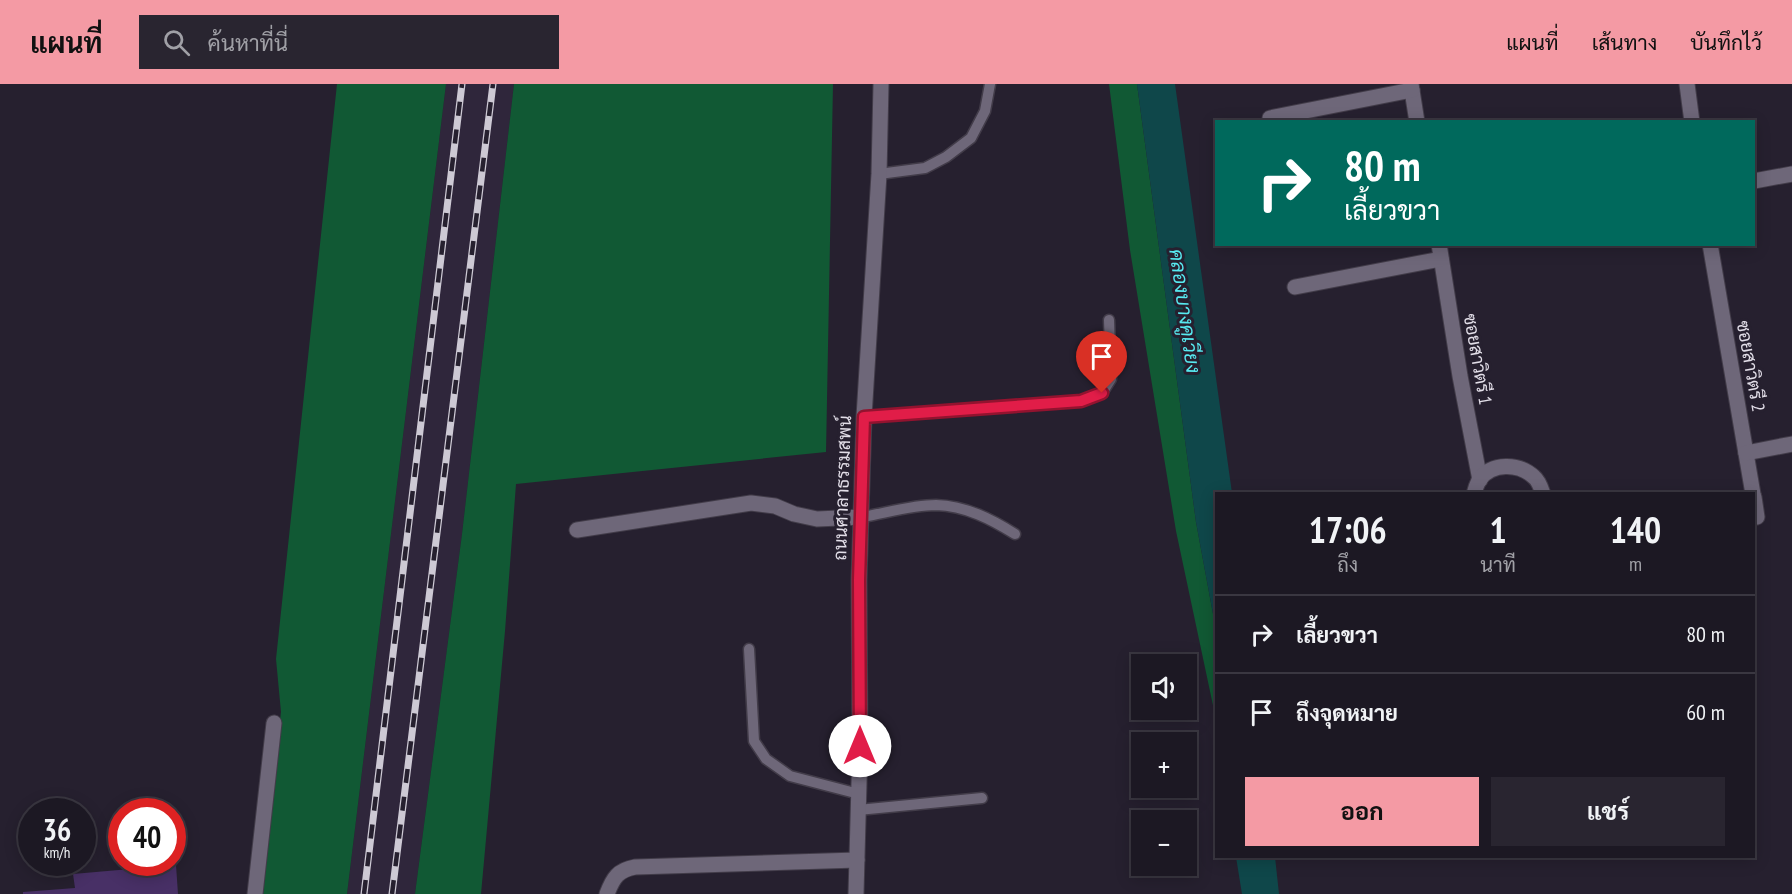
<!DOCTYPE html>
<html lang="th">
<head>
<meta charset="utf-8">
<style>
  :root { --surface:#1c1823; --page:#292530; --text:#f1f3f6; --muted:#a0a0a6; --line:#3a3741; --accent:#f49aa4 }
  body { margin:0; font-family:"PT Sans Narrow",Sarabun,sans-serif; background:var(--page); color:var(--text); height:100vh; display:flex; flex-direction:column; font-size:22px; white-space:nowrap }
  * { box-sizing:border-box; margin:0 }
  p { font-size:20px; color:var(--muted) }
  .icon { flex:none; width:33px; height:33px; fill:none; stroke:currentColor; stroke-width:2; stroke-linecap:round; stroke-linejoin:round }
  .map { position:relative; flex:1; overflow:hidden }
  .drawer { position:absolute; left:1215px; top:408px; width:540px; height:366px; display:flex; flex-direction:column; background:var(--surface); border-radius:0px; box-shadow:0 3px 15px #0003,0 0 0 2px var(--line) }
  .drawer>* { flex:none }
  .banner { position:absolute; left:1215px; top:36px; width:540px; height:126px; border-radius:0px; box-shadow:0 3px 15px #0003,0 0 0 2px var(--line); background:#00695c; color:#fff; overflow:hidden }
  .buttons { position:absolute; left:1131px; top:570px; display:grid; gap:12px }
  .buttons a { display:grid; place-items:center; width:66px; height:66px; border-radius:0px; background:var(--surface); box-shadow:0 3px 15px #0003,0 0 0 2px var(--line); font-size:30px }
  .speed { position:absolute; left:18px; top:714px; display:flex; gap:12px; font-size:30px; font-weight:700; text-align:center }
  .speed>* { display:grid; place-content:center; width:78px; height:78px; border-radius:50%; background:var(--surface); box-shadow:0 3px 15px #0003,0 0 0 2px var(--line); line-height:1 }
  .speed small { font-size:15px; font-weight:400 }
  .speed .limit { border:9px solid #d22; background:#fff; color:#111 }
  .pin { position:absolute; display:grid; place-items:center; width:51px; height:51px; color:#fff; margin:-62px -26px; border-radius:50% 50% 50% 0; rotate:-45deg; box-shadow:0 0 6px #0007 }
  .pin .icon { rotate:45deg }
  .me { position:absolute; width:66px; margin:-33px; rotate:0deg; stroke-linejoin:round; filter:drop-shadow(0 0 4px #0008) }
  .turn { display:flex; align-items:center; gap:21px; height:126px; padding:0 30px; font-size:27px }
  .turn .icon { width:78px; height:78px; stroke-width:2.5 }
  .turn b { display:block; font-size:42px; line-height:51px }
  .eta { display:flex; justify-content:space-evenly; align-items:center; height:102px; text-align:center }
  .eta b { font-size:36px; font-weight:700; line-height:42px }
  .primary-button { display:flex; gap:12px; margin-top:auto; padding:12px 30px }
  .primary-button a { flex:1; height:69px; border-radius:0px; background:var(--accent); color:#111; font-size:24px; font-weight:700; line-height:69px; text-align:center }
  .primary-button a+a { background:var(--page); color:var(--text) }
  ul { padding:0; list-style:none }
  li { display:flex; align-items:center; gap:18px; height:78px; padding:0 30px; border-top:2px solid var(--line) }
  li div { flex:1 }
  li b { display:block; font-size:22px }
  li em { font-style:normal }
  header { display:flex; align-items:center; gap:36px; box-sizing:border-box; height:84px; padding:0 30px; background:var(--accent); color:#111 }
  header strong { font-size:28px }
  nav { display:flex; gap:33px; margin-inline-start:auto; font-size:21px }
  .search { width:420px; height:54px; background:var(--page); display:flex; align-items:center; gap:15px; box-sizing:border-box; padding:0 21px; border-radius:0px; color:var(--muted); font-size:22px }
  .map>svg:first-child { display:block }
  .built { fill:#2f263b }
  .green { fill:#115934 }
  .water { fill:#0f474a }
  .building { fill:#483066 }
  .lines { fill:none; stroke-linecap:round; stroke-linejoin:round }
  .service-casing { stroke:#423c49; stroke-width:13 }
  .minor-casing { stroke:#423c49; stroke-width:17 }
  .tertiary-casing { stroke:#423c49; stroke-width:17 }
  .service { stroke:#6e6779; stroke-width:10 }
  .minor { stroke:#6e6779; stroke-width:15 }
  .tertiary { stroke:#6e6779; stroke-width:15 }
  .rail-casing { stroke:#cdc9d4; stroke-width:7 }
  .rail { stroke:#26202f; stroke-width:4.5; stroke-dasharray:14; stroke-linecap:butt }
  .route-casing { stroke:#92132f; stroke-width:15 }
  .route { stroke:#e11d48; stroke-width:10 }
  .labels { text-anchor:middle; dominant-baseline:central; stroke-width:6; stroke-linejoin:round; paint-order:stroke }
  .street-label { font-size:18px; fill:#e2dee8; stroke:#26202f }
  .water-label { font-size:20px; font-style:italic; fill:#57e9f0; stroke:#26202f }
</style>
</head>
<body>
<header>
<strong>แผนที่</strong>
<div class="search"><svg class="icon" aria-label="search" viewBox="0 0 24 24"><circle cx="10" cy="10" r="6"/><path d="M15 15l6 6"/></svg>ค้นหาที่นี่</div>
<nav><a>แผนที่</a><a>เส้นทาง</a><a>บันทึกไว้</a></nav>
</header>
<div class="map">
<svg width="1792" height="810" viewBox="0 0 1792 810">
  <rect width="100%" height="100%" fill="#26202f"/>
  <polygon class="built" points="446,0 514,0 462,450 415,810 347,810"/>
  <g class="green">
    <polygon points="337,0 446,0 347,810 259,810 281,628 276,575"/>
    <polygon points="514,0 833,0 826,368 516,400 505,547 481,810 415,810 462,450"/>
    <polygon points="1109,0 1137,0 1196,438 1216,546 1216,593 1214,626 1176,447 1130,166"/>
  </g>
  <g class="water">
    <polygon points="1137,0 1175,0 1232,409 1216,410 1216,546 1196,438"/>
    <polygon points="1236,773 1275,773 1279,810 1242,810"/>
  </g>
  <polygon class="building" points="176,781 178,810 23,810 23,808 75,804 73,790"/>
  <g class="lines">
    <defs>
      <g id="service">
        <polyline points="879,90 925,84 946,73 971,54 985,27 990,0"/>
        <polyline points="864,333 1081,317 1102,309 1111,295 1109,236"/>
        <path d="M862 433C886 429 912 421 936 421 966 422 991 435 1015 450"/>
        <polyline points="749,565 754,657 766,675 790,692 859,710"/>
        <polyline points="858,726 982,714"/>
      </g>
      <g id="minor">
        <polyline points="1411,0 1417,38"/>
        <polyline points="1687,0 1692,38"/>
        <polyline points="1270,34 1412,6"/>
        <polyline points="1754,97 1792,90"/>
        <polyline points="1439,160 1460,292 1480,396"/>
        <polyline points="1710,160 1753,410"/>
        <polyline points="1295,203 1441,175"/>
        <polyline points="1746,369 1792,360"/>
        <path d="M1474 410C1475 406 1477 400 1479 396 1492 378 1519 379 1534 393 1539 397 1541 404 1543 410"/>
        <polyline points="1754,413 1757,433"/>
        <polyline points="577,446 751,419 775,422 794,430 817,435 862,433"/>
        <polyline points="255,810 274,639"/>
        <path d="M607 810C613 794 618 786 635 783L857 776"/>
      </g>
      <polyline id="tertiary" points="856,810 860,662 859,496 864,333 879,90 881,0"/>
    </defs>
    <use href="#service" class="service-casing"/>
    <use href="#minor" class="minor-casing"/>
    <use href="#tertiary" class="tertiary-casing"/>
    <use href="#service" class="service"/>
    <use href="#minor" class="minor"/>
    <use href="#tertiary" class="tertiary"/>
    <defs>
      <g id="rail">
        <polyline points="364,810 462,0"/>
        <polyline points="392,810 493,0"/>
      </g>
    </defs>
    <use href="#rail" class="rail-casing"/>
    <use href="#rail" class="rail"/>
  </g>
  <g class="lines">
    <defs>
      <polyline id="route" points="860,662 859,496 864,333 1081,317 1102,309"/>
    </defs>
    <use href="#route" class="route-casing"/>
    <use href="#route" class="route"/>
  </g>
  <g class="labels">
    <g class="street-label">
      <text transform="translate(1478 275) rotate(80)">ซอยสาวิตรี 1</text>
      <text transform="translate(1751 282) rotate(80)">ซอยสาวิตรี 2</text>
      <text transform="translate(842 404) rotate(-88)">ถนนศาลาธรรมสพน์</text>
    </g>
    <g class="water-label">
      <text transform="translate(1185 227) rotate(82)">คลองบางคูเวียง</text>
    </g>
  </g>
</svg>
<div class="buttons">
<a><svg class="icon" aria-label="sound" viewBox="0 0 24 24"><path d="M4 9h4l5-4v14l-5-4H4zM17 9q2 3 0 6"/></svg></a>
<a>+</a>
<a>−</a>
</div>
<div class="speed"><div>36<small>km/h</small></div><div class="limit">40</div></div>
<div class="pin" style="left:1102px;top:309px;background:#d93025"><svg class="icon" aria-label="arrive" viewBox="0 0 24 24"><path d="M6 21V4h12l-3 4 3 4H6"/></svg></div>
<svg class="me" style="left:860px;top:662px" viewBox="-20 -20 40 40"><circle r="19" fill="#fff"/><path d="M0-13L10 11 0 6-10 11z" fill="#e11d48"/></svg>
<div class="banner">
<div class="turn"><svg class="icon" aria-label="right" viewBox="0 0 24 24"><path d="M7 20v-9h11M14 6l5 5-5 5"/></svg><div><b>80 m</b>เลี้ยวขวา</div></div>
</div>
<section class="drawer">
<div class="eta">
<div><b>17:06</b><p>ถึง</p></div>
<div><b>1</b><p>นาที</p></div>
<div><b>140</b><p>m</p></div>
</div>
<ul>
<li><svg class="icon" aria-label="right" viewBox="0 0 24 24"><path d="M7 20v-9h11M14 6l5 5-5 5"/></svg><div><b>เลี้ยวขวา</b></div><em>80 m</em></li>
<li><svg class="icon" aria-label="arrive" viewBox="0 0 24 24"><path d="M6 21V4h12l-3 4 3 4H6"/></svg><div><b>ถึงจุดหมาย</b></div><em>60 m</em></li>
</ul>
<div class="primary-button"><a>ออก</a><a>แชร์</a></div>
</section>
</div>
</body>
</html>
